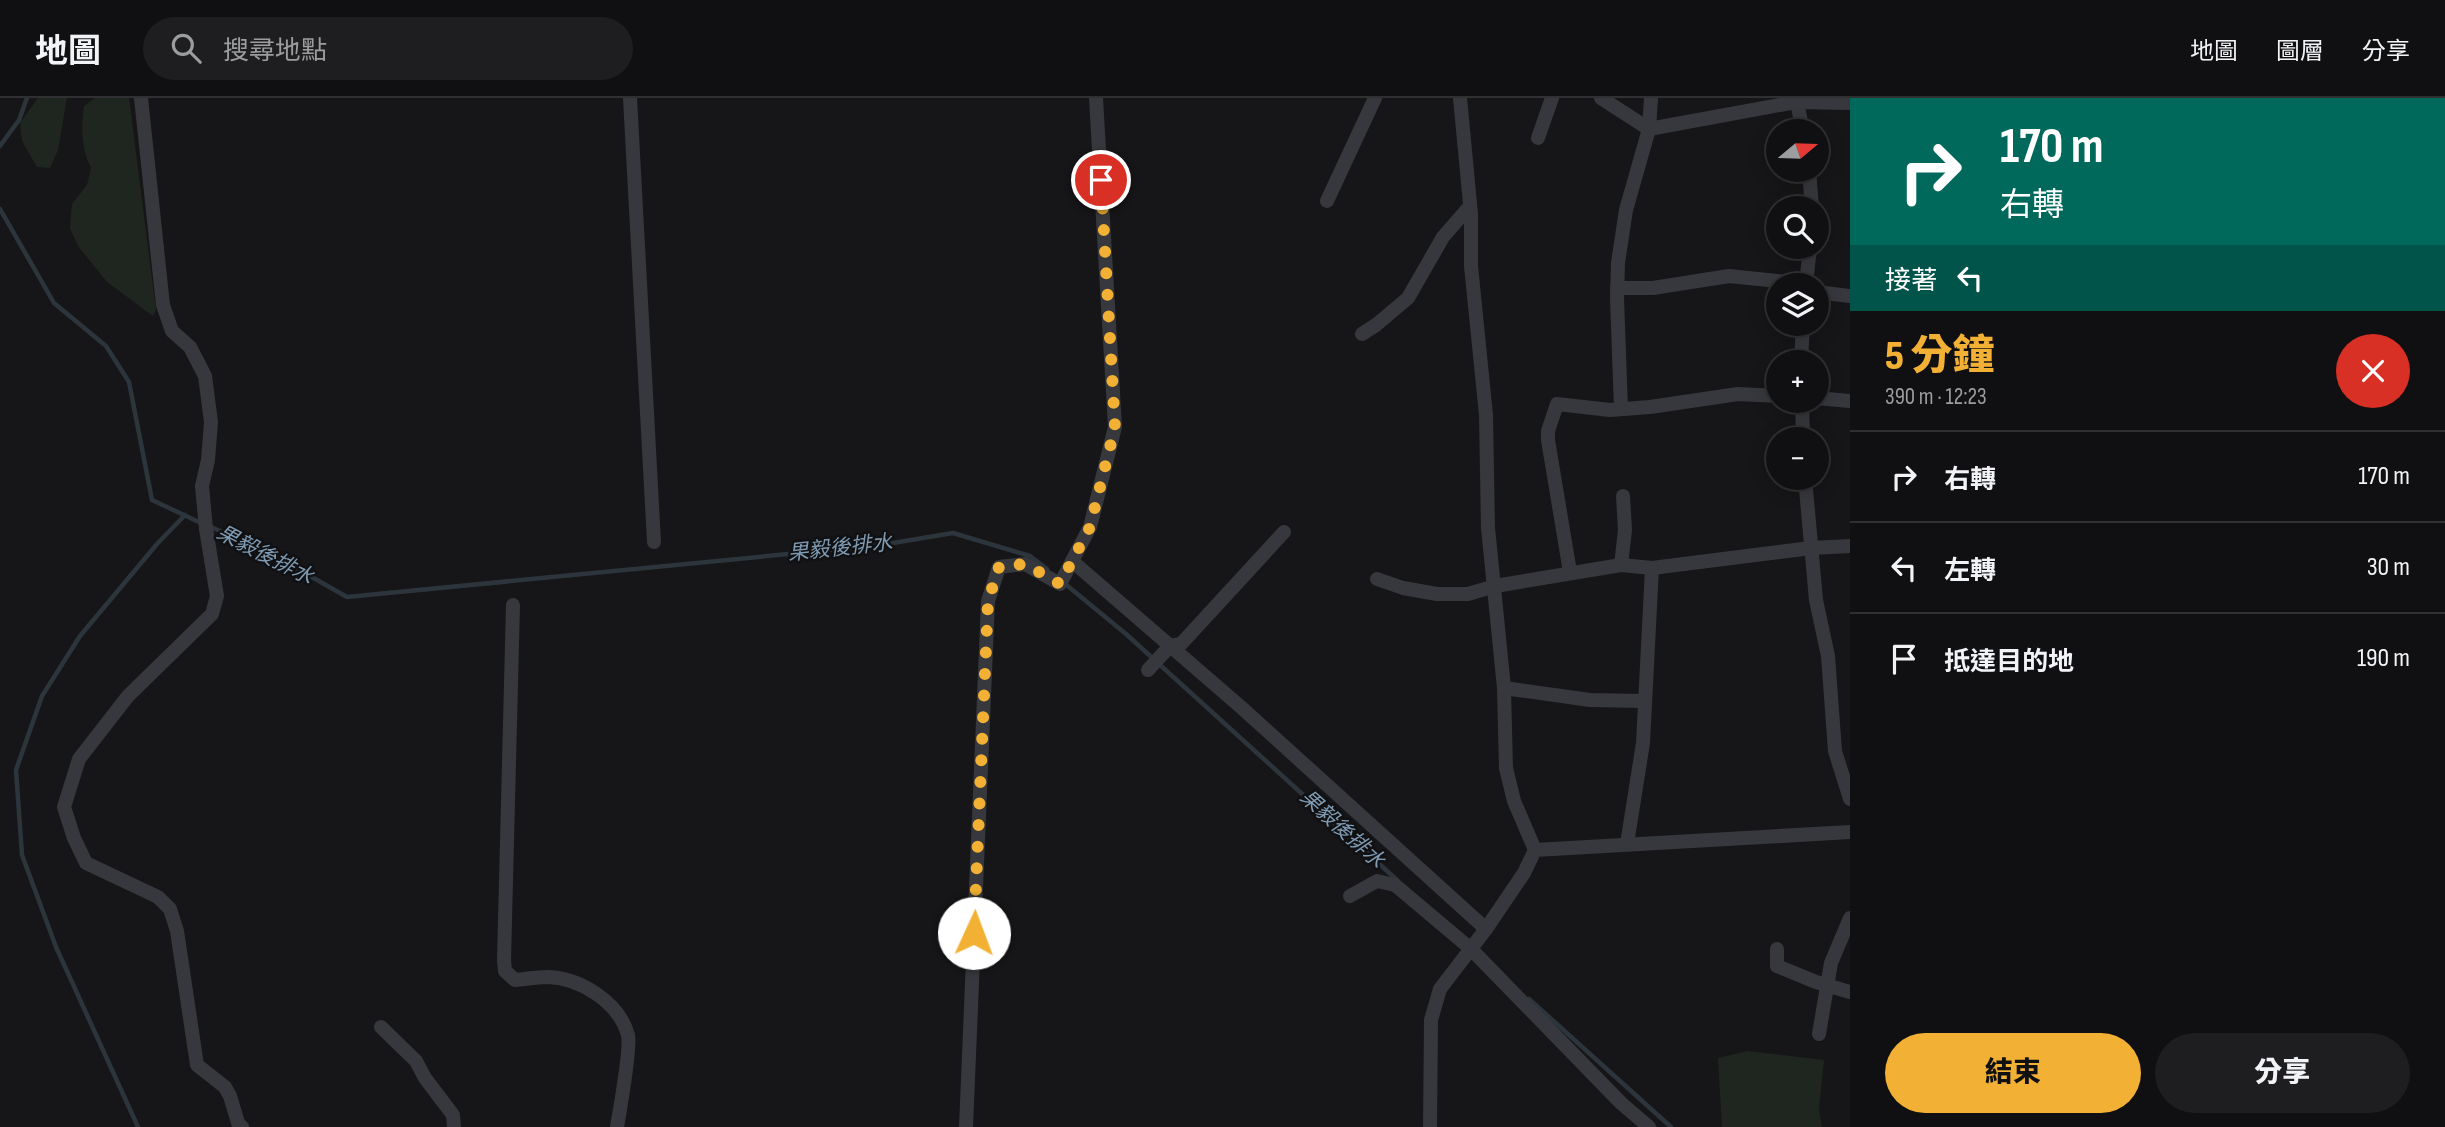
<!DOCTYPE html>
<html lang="zh-TW">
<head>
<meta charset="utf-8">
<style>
  :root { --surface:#101012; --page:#1e1e20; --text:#f1f3f6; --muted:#9c9d9f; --line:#303032; --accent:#f2b134 }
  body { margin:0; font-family:"Sofia Sans Condensed","Noto Sans TC",sans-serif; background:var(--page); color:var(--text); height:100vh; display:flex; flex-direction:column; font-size:26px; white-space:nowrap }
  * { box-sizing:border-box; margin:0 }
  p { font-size:23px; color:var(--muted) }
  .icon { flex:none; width:38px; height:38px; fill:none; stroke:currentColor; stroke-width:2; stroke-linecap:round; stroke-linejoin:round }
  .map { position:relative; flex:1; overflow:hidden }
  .details { display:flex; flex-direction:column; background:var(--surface); width:595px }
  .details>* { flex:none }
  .guide { background:#00695c; color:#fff; overflow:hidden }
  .needle { width:46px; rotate:71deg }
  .tools { position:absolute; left:1766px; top:21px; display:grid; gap:14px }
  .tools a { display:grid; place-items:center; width:63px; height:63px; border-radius:50%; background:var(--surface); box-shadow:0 4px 18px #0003,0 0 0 2px var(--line); font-size:35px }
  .pin { position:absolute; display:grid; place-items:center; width:60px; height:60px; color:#fff; margin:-30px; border:4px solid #fff; border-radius:50%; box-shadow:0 2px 7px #0007 }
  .me { position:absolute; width:77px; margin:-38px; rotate:2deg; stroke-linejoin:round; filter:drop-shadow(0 0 5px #0008) }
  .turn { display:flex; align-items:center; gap:24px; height:147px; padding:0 35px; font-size:32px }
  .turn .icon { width:91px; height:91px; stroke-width:2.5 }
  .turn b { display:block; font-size:49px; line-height:60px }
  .then { display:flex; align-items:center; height:66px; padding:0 35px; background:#0003; gap:14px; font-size:26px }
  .round { display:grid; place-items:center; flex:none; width:74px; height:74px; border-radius:37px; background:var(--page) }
  .head { display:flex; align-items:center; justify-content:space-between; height:119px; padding:0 35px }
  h1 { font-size:42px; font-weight:800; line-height:52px; color:var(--accent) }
  .button { display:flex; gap:14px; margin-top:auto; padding:14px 35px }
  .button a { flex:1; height:80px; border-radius:42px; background:var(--accent); color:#111; font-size:28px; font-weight:800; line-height:80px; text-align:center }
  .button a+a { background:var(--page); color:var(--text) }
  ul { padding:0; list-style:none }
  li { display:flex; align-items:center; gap:21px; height:91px; padding:0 35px; border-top:2px solid var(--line) }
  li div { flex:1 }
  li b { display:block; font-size:26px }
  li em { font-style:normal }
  header { display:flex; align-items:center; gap:42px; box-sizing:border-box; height:98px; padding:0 35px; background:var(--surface); border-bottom:2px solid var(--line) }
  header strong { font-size:33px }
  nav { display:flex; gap:38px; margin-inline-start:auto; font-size:24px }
  .search { width:490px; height:63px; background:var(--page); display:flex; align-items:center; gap:18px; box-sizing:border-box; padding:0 24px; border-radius:38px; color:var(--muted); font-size:26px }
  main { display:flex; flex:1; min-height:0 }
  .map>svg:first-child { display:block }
  .green { fill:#1e261f }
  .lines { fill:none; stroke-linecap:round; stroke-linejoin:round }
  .stream { stroke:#2c353c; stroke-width:4.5 }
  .minor { stroke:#37383d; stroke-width:14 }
  .route { stroke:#f2b134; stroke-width:12; stroke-dasharray:0 21.6 }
  .labels { text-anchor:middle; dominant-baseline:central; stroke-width:5; stroke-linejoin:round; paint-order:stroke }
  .water-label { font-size:21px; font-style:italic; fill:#7f9bb3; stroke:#111113 }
</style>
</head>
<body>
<header>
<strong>地圖</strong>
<div class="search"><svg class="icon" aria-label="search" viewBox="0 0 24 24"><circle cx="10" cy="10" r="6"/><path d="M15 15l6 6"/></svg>搜尋地點</div>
<nav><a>地圖</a><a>圖層</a><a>分享</a></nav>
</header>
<main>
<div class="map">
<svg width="1850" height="1029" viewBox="0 0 1850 1029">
  <rect width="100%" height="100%" fill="#161618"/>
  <g class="green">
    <polygon points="38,0 67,0 58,52 50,70 37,69 22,43 20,25"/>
    <path d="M95 0H129L156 212 153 218 107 184 78 148 70 130 72 106 87 87 91 70C81 49 81 31 84 8Z"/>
    <polygon points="1748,953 1824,962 1819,1011 1822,1029 1722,1029 1718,960"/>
  </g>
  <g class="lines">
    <g class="stream">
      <polyline points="0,48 19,22 27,0"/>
      <polyline points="0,111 54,205 106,248 129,284 152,402 201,425"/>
      <polyline points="209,428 280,461 347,499 881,447 953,435 1030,458 1047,471"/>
      <polyline points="1064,485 1126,536 1397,782"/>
      <polyline points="1529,901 1671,1029"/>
      <polyline points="138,1029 56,849 22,757 16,672 42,598 80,538 157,446 185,417"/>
    </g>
    <g class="minor">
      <polyline points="141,0 163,207 172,233 190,249 205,278 211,324 208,362 202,388 206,431 217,498 212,516 128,598 79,661 64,709 74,740 86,765 158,799 170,811 177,833 197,967 225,989 230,998 239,1028 242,1029"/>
      <polyline points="630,0 654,444"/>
      <polyline points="1460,0 1471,116 1471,168 1486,317 1488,430 1504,590 1506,670 1514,703 1535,752"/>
      <polyline points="1601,0 1649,31 1796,4 1850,5"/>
      <polyline points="1796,0 1803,33"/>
      <polyline points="1538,40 1552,0"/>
      <polyline points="1809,72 1812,110"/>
      <polyline points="1327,103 1375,0"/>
      <polyline points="1806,187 1810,149"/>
      <polyline points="1617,190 1653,190 1729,178 1806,186"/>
      <polyline points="1816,194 1850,198"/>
      <polyline points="1362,236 1376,227 1408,200 1443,139 1470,108"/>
      <polyline points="1801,264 1803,226"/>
      <polyline points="1816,300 1850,303"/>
      <polyline points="1802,303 1803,341"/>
      <polyline points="1621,311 1617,200 1618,165 1626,112 1649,31 1651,0"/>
      <polyline points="1805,380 1816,502 1828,558 1835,653 1850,701"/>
      <polyline points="1072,463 1242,610 1486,831"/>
      <polyline points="1621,467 1625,432 1623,398"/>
      <polyline points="1570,474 1548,342 1548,333 1557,306 1610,312 1650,309 1738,296 1778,298"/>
      <polyline points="1377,481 1403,490 1437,496 1468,496 1495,488 1621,467 1652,470 1811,450 1850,448"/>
      <path d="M513 507 504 862 505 873 515 882C526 881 537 879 548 879 580 880 619 904 628 937 631 951 620 1011 617 1029"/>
      <polyline points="1148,572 1170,548 1181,546 1284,434"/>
      <polyline points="1504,590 1590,602 1645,603"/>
      <polyline points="1627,746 1643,645 1652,470"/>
      <polyline points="1350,798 1377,783 1395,787 1471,851 1621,1005 1649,1029"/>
      <polyline points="1777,851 1777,868 1816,884 1850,894"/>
      <polyline points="381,929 416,963 425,980 453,1017 454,1029"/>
      <polyline points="1819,936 1831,865 1850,820"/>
      <polyline points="966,1029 988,503 999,469 1025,466 1060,486 1090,429 1115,329 1096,0"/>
      <polyline points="1430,1029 1431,922 1440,891 1486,831 1524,775 1535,752 1850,734"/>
    </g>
  </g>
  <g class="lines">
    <polyline class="route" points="974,835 988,503 999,469 1025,466 1060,486 1090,429 1115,329 1101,82"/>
  </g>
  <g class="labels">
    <g class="water-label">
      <text transform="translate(840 450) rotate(-6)">果毅後排水</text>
      <text transform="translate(265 457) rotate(27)">果毅後排水</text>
      <text transform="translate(1342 731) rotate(42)">果毅後排水</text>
    </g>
  </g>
</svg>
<div class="tools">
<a><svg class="needle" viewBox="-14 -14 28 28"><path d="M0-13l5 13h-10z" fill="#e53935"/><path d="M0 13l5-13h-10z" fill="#9c9d9f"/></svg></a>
<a><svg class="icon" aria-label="search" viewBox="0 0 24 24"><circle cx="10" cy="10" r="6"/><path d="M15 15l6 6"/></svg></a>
<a><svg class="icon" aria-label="layers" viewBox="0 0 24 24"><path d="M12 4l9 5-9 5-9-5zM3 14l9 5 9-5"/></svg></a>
<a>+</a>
<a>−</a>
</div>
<div class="pin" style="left:1101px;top:82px;background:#d93025"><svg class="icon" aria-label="arrive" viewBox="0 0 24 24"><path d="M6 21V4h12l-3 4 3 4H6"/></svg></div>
<svg class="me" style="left:974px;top:835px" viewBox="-20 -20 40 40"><circle r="19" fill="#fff"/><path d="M0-13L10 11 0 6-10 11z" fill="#f2b134"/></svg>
</div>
<section class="details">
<div class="guide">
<div class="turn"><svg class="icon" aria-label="right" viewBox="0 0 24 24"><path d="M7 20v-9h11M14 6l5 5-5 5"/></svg><div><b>170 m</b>右轉</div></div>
<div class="then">接著<svg class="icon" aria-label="left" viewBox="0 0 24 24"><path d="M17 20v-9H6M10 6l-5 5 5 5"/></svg></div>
</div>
<div class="head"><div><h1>5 分鐘</h1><p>390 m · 12:23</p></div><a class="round" style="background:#d93025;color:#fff"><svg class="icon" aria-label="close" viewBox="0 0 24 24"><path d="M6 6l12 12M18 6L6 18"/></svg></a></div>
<ul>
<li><svg class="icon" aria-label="right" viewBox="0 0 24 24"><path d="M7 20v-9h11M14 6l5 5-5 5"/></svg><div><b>右轉</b></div><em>170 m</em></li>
<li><svg class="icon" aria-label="left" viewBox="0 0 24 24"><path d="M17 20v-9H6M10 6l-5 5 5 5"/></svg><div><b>左轉</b></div><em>30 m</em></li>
<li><svg class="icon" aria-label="arrive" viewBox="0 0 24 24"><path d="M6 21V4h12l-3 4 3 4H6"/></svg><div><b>抵達目的地</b></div><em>190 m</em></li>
</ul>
<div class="button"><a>結束</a><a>分享</a></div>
</section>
</main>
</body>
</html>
